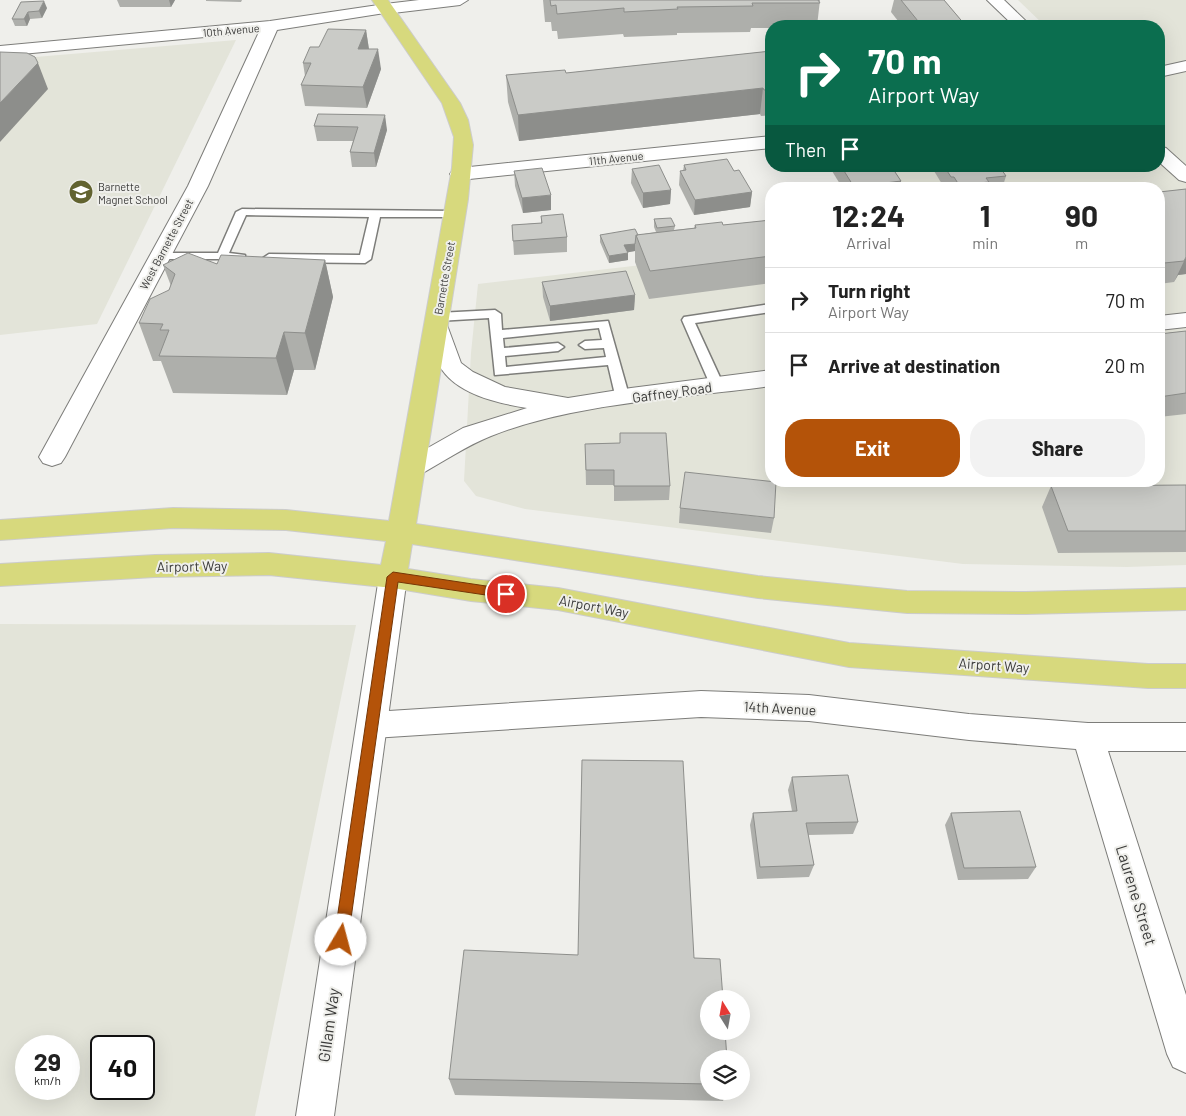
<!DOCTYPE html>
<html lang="en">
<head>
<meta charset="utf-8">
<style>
  :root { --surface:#fff; --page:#f2f2f2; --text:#222; --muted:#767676; --line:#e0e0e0; --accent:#b45309 }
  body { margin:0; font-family:Barlow,sans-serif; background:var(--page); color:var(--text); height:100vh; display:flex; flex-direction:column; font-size:19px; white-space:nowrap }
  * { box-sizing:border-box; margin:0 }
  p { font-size:16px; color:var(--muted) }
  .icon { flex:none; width:28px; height:28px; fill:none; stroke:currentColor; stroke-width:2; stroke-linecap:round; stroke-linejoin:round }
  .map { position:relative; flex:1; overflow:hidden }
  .drawer { position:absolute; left:765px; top:182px; width:400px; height:305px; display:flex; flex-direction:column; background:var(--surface); border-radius:20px; box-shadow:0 5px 20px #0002 }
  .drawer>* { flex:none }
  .guide { position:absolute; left:765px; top:20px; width:400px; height:152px; border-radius:20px; box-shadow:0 5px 20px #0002; background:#0b6e4f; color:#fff; overflow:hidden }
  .needle { width:32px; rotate:349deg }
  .controls { position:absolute; left:700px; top:990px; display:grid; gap:10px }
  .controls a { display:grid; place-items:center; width:50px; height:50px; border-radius:50%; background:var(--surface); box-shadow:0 5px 20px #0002; font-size:25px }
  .speed { position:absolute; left:15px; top:1035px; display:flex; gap:10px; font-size:25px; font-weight:700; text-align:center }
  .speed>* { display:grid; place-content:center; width:65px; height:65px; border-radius:50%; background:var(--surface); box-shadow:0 5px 20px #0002; line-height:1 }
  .speed small { font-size:12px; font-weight:400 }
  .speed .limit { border:2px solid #111; border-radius:8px; background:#fff; color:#111 }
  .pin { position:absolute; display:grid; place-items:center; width:42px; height:42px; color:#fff; margin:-21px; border:2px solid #fff; border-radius:50%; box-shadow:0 1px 5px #0007 }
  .me { position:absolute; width:55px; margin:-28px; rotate:8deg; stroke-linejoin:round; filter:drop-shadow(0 0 4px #0008) }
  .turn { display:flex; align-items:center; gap:18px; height:105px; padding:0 20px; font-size:22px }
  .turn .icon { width:65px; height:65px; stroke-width:2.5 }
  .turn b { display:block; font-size:35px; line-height:42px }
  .then { display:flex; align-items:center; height:48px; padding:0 20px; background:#0003; gap:10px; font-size:19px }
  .eta { display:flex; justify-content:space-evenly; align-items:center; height:85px; text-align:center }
  .eta b { font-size:30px; font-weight:700; line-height:35px }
  .action { display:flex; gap:10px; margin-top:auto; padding:10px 20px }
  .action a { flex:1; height:58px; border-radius:20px; background:var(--accent); color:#fff; font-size:20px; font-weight:700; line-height:58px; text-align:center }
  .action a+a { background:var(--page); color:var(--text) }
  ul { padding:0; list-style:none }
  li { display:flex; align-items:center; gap:15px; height:65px; padding:0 20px; border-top:1px solid var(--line) }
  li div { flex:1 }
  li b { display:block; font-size:19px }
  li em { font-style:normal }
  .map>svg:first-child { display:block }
  .built { fill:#e3e4d9; fill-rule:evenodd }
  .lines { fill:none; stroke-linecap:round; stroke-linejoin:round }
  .service-casing { stroke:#7d7d7a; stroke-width:3 }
  .minor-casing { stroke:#7d7d7a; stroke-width:2 }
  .tertiary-casing { stroke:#7d7d7a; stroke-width:2 }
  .primary-casing { stroke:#ccc; stroke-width:2 }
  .service { fill:#fff; fill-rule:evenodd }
  .minor { fill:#fff; fill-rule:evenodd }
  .tertiary { fill:#fff; fill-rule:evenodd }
  .primary { fill:#d7d97d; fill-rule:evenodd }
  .wall { fill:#aeafab }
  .shaded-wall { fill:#8d8e8b }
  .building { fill:#cacbc7; stroke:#8d8e8b }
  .route { fill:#b45309; stroke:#753606 }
  .labels { text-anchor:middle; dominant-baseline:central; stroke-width:4; stroke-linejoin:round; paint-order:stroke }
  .far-street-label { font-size:11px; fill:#3b3b3a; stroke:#efefeb }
  .far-poi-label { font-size:11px; fill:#3b3b3a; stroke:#efefeb; text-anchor:start }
  .street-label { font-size:14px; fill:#3b3b3a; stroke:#efefeb }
  .near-street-label { font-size:16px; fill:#3b3b3a; stroke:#efefeb }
</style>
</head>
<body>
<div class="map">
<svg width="1186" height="1116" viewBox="0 0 1186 1116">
  <rect width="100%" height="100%" fill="#efefeb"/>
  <g class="built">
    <polygon points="1018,0 1186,0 1186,565 1127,567 963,564 525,509 476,496 464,481 471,353 478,284 771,250 771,481 1159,481 1159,189 895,189 883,166 1159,166 1159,26 1045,26"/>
    <polygon points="236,40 97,324 0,335 0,60"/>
    <path d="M0 624 356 625 255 1116H0ZM26 1046H69V1089H26ZM101 1046H144V1089H101Z"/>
  </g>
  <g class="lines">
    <defs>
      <g id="service">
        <polygon points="242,209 455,211 461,214 455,217 380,217 371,259 365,263 269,262 263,258 269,254 360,255 369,217 246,215 229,253 245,255 245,259 160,259 154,256 160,253 218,253 236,212"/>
        <polygon points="771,304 771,312 695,323 724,386 717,390 712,389 682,320 684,317"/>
        <path d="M495 310 501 314 502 330 608 321 630 399 628 402 623 403 616 399 608 365 495 375 489 318 438 321 432 317 438 313ZM599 328 602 340 585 341 579 345 585 349 604 348 606 357 506 367 505 356 558 351 564 347 558 343 504 348 503 338Z"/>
      </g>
      <g id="minor">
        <polygon points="987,0 1004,0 1031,26 1014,26"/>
        <polygon points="385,4 393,9 391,12 277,30 208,186 65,457 61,463 52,466 43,463 39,457 188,186 259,32 0,56 0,46 270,21"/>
        <polygon points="1186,61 1186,71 1159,77 1159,67"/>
        <polygon points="771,136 771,148 460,180 453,178 450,174 453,170 460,168"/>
        <polygon points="1159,146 1166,148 1186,166 1186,182 1179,180 1159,162"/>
        <polygon points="1186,313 1186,327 1159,330 1159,316"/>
        <path d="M436 318 444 320 447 325 461 363 473 372 505 387 568 398 631 388 771 370V386C684 398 573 403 491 436 466 446 444 461 421 474L412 477 403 474 399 468 403 462 463 428 527 408C497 403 455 394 439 365 432 353 429 338 425 325L428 320Z"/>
        <polygon points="701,691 809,695 969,714 1088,723 1186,723 1186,751 1108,751 1186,995 1186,1073 1173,1067 1167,1054 1076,749 969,740 809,721 701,717 373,738 362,734 358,725 362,716 373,712"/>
      </g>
      <g id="tertiary">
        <polygon points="419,0 468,0 460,5 385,14 377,9 385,4"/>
        <polygon points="393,566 403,569 407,577 334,1116 296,1116 379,577 383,569"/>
      </g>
      <polygon id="primary" points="372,0 388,0 460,103 468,120 473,145 468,199 416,524 758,576 907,591 1026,592 1186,588 1186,610 1026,614 907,613 758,598 412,544 408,569 471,579 558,588 849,643 1148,664 1186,664 1186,688 1148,688 849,667 558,610 471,601 393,588 269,575 155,577 0,586 0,564 155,555 269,553 381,565 386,541 286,530 173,528 0,540 0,520 173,508 286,510 389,521 452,168 454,137 442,103"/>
    </defs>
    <use href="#service" class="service-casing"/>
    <use href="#minor" class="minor-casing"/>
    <use href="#tertiary" class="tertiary-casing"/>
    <use href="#primary" class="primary-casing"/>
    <use href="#service" class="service"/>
    <use href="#minor" class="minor"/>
    <use href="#tertiary" class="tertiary"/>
    <use href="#primary" class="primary"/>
  </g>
  <g class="wall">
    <polygon points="117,0 175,0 171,7 120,7"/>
    <polygon points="206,0 242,0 241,2 206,1"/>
    <polygon points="543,0 820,0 817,26 771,26 771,28 751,28 750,32 677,33 677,35 624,37 623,34 558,39 557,31 552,31 551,22 545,22"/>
    <polygon points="894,0 944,0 966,26 902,26 891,12"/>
    <polygon points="21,2 47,8 42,18 30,19 27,26 15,26 12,19"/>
    <polygon points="366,30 369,49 381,69 367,108 305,106 301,85 305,76 303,63 319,47"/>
    <polygon points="771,51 771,115 761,116 760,114 519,141 508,102 506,75 566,73"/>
    <polygon points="318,114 387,130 376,167 352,167 350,152 353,141 317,141 314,126"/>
    <polygon points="684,165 734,171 752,192 750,207 694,215 679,185 680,171 683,171"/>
    <polygon points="833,166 891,166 901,181 899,189 843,189 832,171"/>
    <polygon points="931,166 999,166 1006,176 1002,189 945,189"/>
    <polygon points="632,169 671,190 670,204 643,208 631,183"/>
    <polygon points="514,171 551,210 523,213 515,186"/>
    <polygon points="1186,189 1186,274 1178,275 1174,282 1159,284 1159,192"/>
    <polygon points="541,216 567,237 567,252 514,255 512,225 541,223"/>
    <polygon points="654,219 675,226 674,230 694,228 695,225 723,225 771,220 771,283 649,299 635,262 635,251 627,252 628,260 609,263 600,242 600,235 638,235 656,232 654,227"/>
    <polygon points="325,260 333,297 315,370 294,370 287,395 173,393 161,361 153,361 139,323 169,290 171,286 163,265"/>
    <polygon points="542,282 635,295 634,310 550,321 543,297"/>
    <polygon points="1186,331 1186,414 1159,417 1159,334"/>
    <polygon points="620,433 670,486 669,500 614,501 614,485 586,485 585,444 620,443"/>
    <polygon points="1069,481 1105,481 1076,486 1186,485 1186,552 1058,553 1042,507 1051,486 1072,486"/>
    <polygon points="680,508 774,518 771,533 679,523"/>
    <polygon points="792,777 858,822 853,834 808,835 814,865 809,877 757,879 750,825 753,813 792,811 788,790"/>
    <polygon points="951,813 1036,867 1028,879 958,880 945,825"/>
    <polygon points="694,958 709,1059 709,1091 727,1091 723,1101 455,1095 449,1079"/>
  </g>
  <g class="shaded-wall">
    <polygon points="169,0 175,0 171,7"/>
    <polygon points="44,1 47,8 42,18 39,11"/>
    <polygon points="28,12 30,19 27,26 24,19"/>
    <polygon points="366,30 369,50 358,49"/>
    <polygon points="378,49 381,69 367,108 363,87"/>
    <polygon points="38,63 48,89 0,142 0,103"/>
    <polygon points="763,88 760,114 519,141 518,115"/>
    <polygon points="385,115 387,130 376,167 374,153"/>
    <polygon points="901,181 899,189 854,189 854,187"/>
    <polygon points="671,190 670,204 643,208 643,193"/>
    <polygon points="752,192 750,207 694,215 695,200"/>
    <polygon points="551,195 551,210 523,213 522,198"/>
    <polygon points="635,244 635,251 624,253 624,245"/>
    <polygon points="628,253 628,260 609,263 609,256"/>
    <polygon points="1186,257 1186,274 1178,275 1174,282"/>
    <polygon points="325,260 333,297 315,370 305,333"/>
    <polygon points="635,295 634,310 550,321 550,306"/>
    <polygon points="284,332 294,370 287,395 276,358"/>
  </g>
  <g class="building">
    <polygon points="550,0 818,0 820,3 752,3 753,6 677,7 678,9 624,12 624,8 557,14 556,5 551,6"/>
    <polygon points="901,0 944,0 966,26 922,26"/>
    <polygon points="44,1 39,11 28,12 24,19 12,19 21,2"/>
    <polygon points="328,29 366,30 358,49 378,49 363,87 301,85 311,63 303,63 310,47 319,47"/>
    <polygon points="771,51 771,89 764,90 763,88 518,115 506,75 565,70 566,73"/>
    <polygon points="0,52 27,53 35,57 38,63 0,103"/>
    <polygon points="318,114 385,115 374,153 350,152 358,127 314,126"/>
    <polygon points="727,159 734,171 739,170 752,192 695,200 680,171 686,170 684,165"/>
    <polygon points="659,165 671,190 643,193 632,169"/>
    <polygon points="841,166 891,166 901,181 854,187"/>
    <polygon points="944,166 999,166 1006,176 986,178 989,182 959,185 954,177 951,177"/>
    <polygon points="542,168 551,195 522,198 514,171"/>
    <polygon points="1186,189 1186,257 1184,261 1164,263 1159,258 1159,192"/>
    <polygon points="563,214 567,237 513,241 512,225 542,223 541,216"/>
    <polygon points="671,218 675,226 657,228 654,219"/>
    <polygon points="771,220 771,256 650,271 636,235 696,228 695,225 722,222 723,225"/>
    <polygon points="635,229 638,235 636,235 635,244 624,245 628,253 609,256 600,235"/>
    <polygon points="188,253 217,264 221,255 325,260 305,333 284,332 276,358 159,356 169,330 160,330 163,324 139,323 150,299 169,290 175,274 163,265"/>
    <polygon points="626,271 635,295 550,306 542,282"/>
    <polygon points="1186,331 1186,393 1159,397 1159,334"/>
    <polygon points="620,433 666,433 670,486 614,486 614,470 586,470 585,444 620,443"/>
    <polygon points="685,472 776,482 774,518 680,508"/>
    <polygon points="1186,485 1186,531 1068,531 1051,486"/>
    <polygon points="582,760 683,761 694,958 720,959 723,999 709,999 709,1031 725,1031 727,1059 709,1059 709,1084 449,1079 464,950 578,955"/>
    <polygon points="848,775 858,822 806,823 814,865 760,867 753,813 797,811 792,777"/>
    <polygon points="1020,811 1036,867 964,868 951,813"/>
  </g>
  <polygon class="route" points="393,572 506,589 512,594 506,598 398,582 348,940 346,945 341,947 336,945 334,940 387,577"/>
  <defs>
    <symbol id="school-disc" viewBox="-11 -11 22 22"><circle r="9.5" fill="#626330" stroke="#efefeb"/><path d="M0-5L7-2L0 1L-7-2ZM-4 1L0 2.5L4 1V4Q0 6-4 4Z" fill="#fff"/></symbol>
  </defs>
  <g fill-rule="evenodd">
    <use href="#school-disc" x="67" y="178" width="28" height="28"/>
  </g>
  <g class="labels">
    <g class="far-street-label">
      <text transform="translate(231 30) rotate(-5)">10th Avenue</text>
      <text transform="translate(616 158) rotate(-6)">11th Avenue</text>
      <text transform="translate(166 244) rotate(-62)">West Barnette Street</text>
      <text transform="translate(444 278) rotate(-80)">Barnette Street</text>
    </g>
    <g class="far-poi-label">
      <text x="98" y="186">Barnette<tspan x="98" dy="13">Magnet School</tspan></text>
    </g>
    <g class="street-label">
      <text transform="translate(672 392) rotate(-8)">Gaffney Road</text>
      <text transform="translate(192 566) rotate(-1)">Airport Way</text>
      <text transform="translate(594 606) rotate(11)">Airport Way</text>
      <text transform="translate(994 665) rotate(4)">Airport Way</text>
      <text transform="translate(780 708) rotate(3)">14th Avenue</text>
    </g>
    <g class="near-street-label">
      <text transform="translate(1137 895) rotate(73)">Laurene Street</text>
      <text transform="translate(328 1025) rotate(-82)">Gillam Way</text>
    </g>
  </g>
</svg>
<div class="controls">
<a><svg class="needle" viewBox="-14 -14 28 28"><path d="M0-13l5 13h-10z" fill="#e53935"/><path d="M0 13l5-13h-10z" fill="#767676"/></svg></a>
<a><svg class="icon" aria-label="layers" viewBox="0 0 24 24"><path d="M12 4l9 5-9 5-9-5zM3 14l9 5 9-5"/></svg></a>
</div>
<div class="speed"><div>29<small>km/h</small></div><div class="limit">40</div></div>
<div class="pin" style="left:506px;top:594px;background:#d93025"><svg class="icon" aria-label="arrive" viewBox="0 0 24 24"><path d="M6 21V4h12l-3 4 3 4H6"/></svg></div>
<svg class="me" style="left:341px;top:940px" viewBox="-20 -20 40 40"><circle r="19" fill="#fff"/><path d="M0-13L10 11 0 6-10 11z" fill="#b45309"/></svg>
<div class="guide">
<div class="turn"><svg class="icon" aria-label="right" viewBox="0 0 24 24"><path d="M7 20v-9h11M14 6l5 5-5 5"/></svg><div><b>70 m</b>Airport Way</div></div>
<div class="then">Then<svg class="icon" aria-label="arrive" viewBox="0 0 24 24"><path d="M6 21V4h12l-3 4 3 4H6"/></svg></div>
</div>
<section class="drawer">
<div class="eta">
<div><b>12:24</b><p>Arrival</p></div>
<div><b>1</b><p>min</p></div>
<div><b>90</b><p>m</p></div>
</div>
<ul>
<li><svg class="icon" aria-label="right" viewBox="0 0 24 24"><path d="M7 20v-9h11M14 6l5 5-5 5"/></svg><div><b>Turn right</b><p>Airport Way</p></div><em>70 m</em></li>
<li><svg class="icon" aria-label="arrive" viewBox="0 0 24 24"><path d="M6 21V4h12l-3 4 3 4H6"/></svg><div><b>Arrive at destination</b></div><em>20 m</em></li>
</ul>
<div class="action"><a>Exit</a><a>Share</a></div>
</section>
</div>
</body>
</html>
